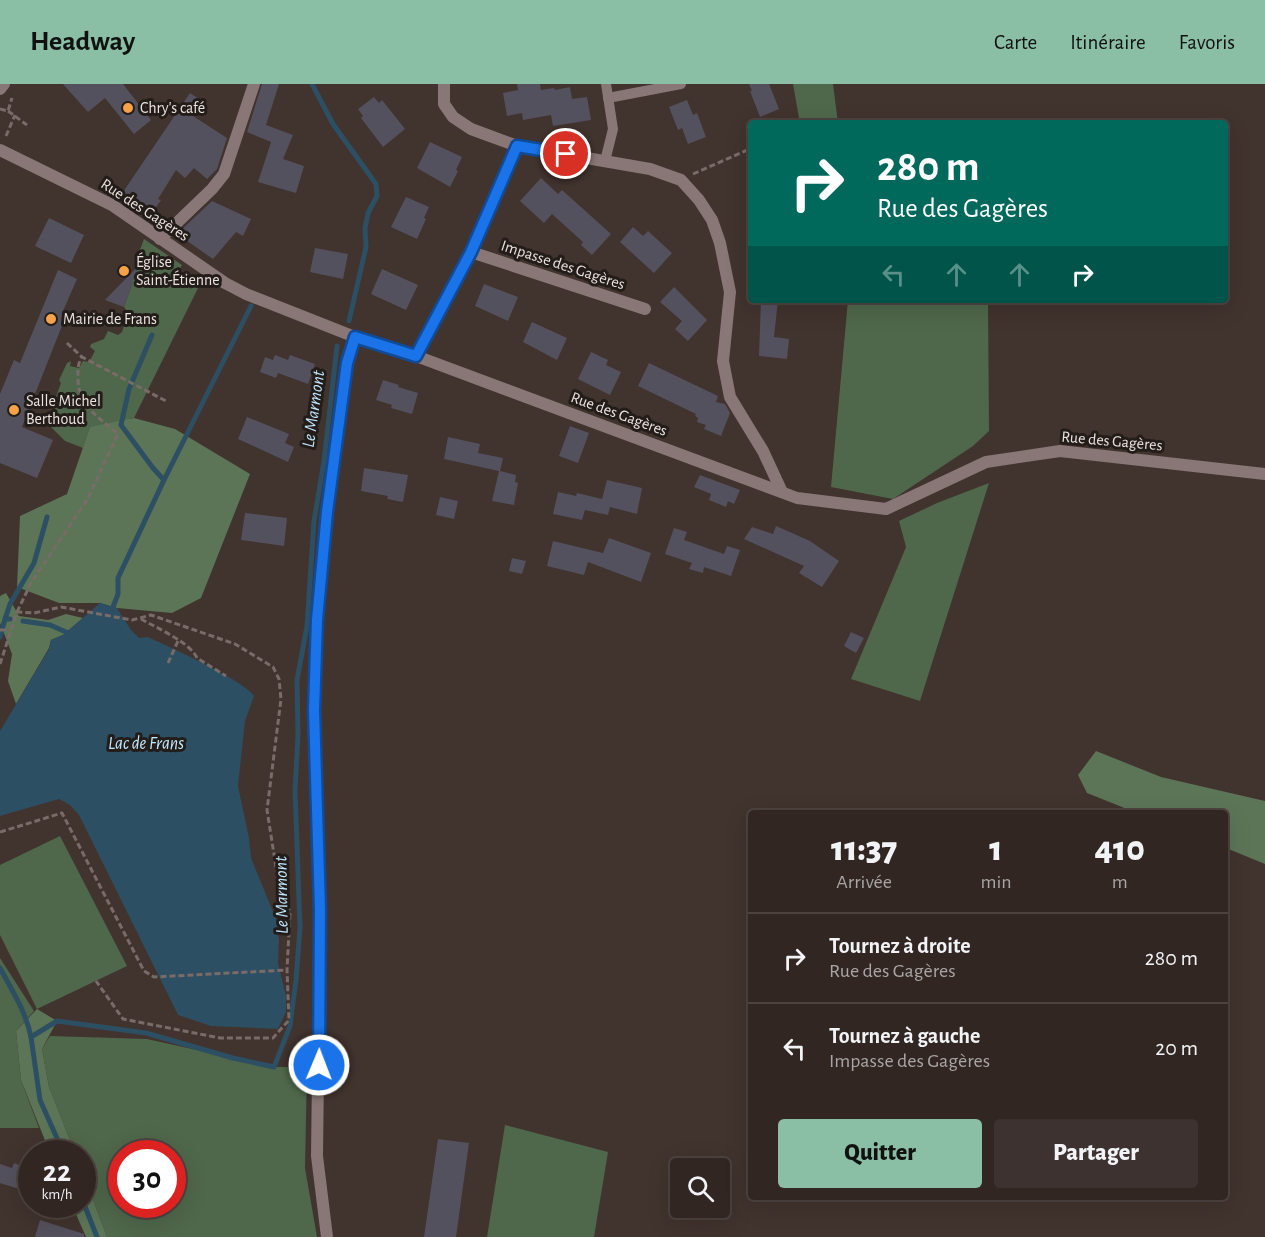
<!DOCTYPE html>
<html lang="fr">
<head>
<meta charset="utf-8">
<style>
  :root { --surface:#312622; --page:#3d322f; --text:#f1f3f6; --muted:#a8a5a5; --line:#4c4340; --accent:#8abfa5 }
  body { margin:0; font-family:"Alegreya Sans",sans-serif; background:var(--page); color:var(--text); height:100vh; display:flex; flex-direction:column; font-size:22px; white-space:nowrap }
  * { box-sizing:border-box; margin:0 }
  p { font-size:20px; color:var(--muted) }
  .icon { flex:none; width:33px; height:33px; fill:none; stroke:currentColor; stroke-width:2; stroke-linecap:round; stroke-linejoin:round }
  .map { position:relative; flex:1; overflow:hidden }
  .drawer { position:absolute; left:748px; top:726px; width:480px; height:390px; display:flex; flex-direction:column; background:var(--surface); border-radius:6px; box-shadow:0 6px 24px #0002,0 0 0 2px var(--line) }
  .drawer>* { flex:none }
  .guide { position:absolute; left:748px; top:36px; width:480px; height:183px; border-radius:6px; box-shadow:0 6px 24px #0002,0 0 0 2px var(--line); background:#00695c; color:#fff; overflow:hidden }
  .tools { position:absolute; left:670px; top:1074px; display:grid; gap:12px }
  .tools a { display:grid; place-items:center; width:60px; height:60px; border-radius:6px; background:var(--surface); box-shadow:0 6px 24px #0002,0 0 0 2px var(--line); font-size:30px }
  .speed { position:absolute; left:18px; top:1056px; display:flex; gap:12px; font-size:30px; font-weight:700; text-align:center }
  .speed>* { display:grid; place-content:center; width:78px; height:78px; border-radius:50%; background:var(--surface); box-shadow:0 6px 24px #0002,0 0 0 2px var(--line); line-height:1 }
  .speed small { font-size:15px; font-weight:400 }
  .speed .limit { border:9px solid #d22; background:#fff; color:#111 }
  .pin { position:absolute; display:grid; place-items:center; width:51px; height:51px; color:#fff; margin:-26px; border:3px solid #fff; border-radius:50%; box-shadow:0 2px 6px #0007 }
  .me { position:absolute; width:66px; margin:-33px; rotate:1deg; stroke-linejoin:round; filter:drop-shadow(0 0 4px #0008) }
  .turn { display:flex; align-items:center; gap:21px; height:126px; padding:0 30px; font-size:27px }
  .turn .icon { width:78px; height:78px; stroke-width:2.5 }
  .turn b { display:block; font-size:42px; line-height:51px }
  .lanes { display:flex; align-items:center; height:57px; padding:0 30px; background:#0003; justify-content:center; gap:30px; direction:ltr }
  .lanes .off { opacity:.35 }
  .eta { display:flex; justify-content:space-evenly; align-items:center; height:102px; text-align:center }
  .eta b { font-size:36px; font-weight:800; line-height:42px }
  .button { display:flex; gap:12px; margin-top:auto; padding:12px 30px }
  .button a { flex:1; height:69px; border-radius:6px; background:var(--accent); color:#111; font-size:24px; font-weight:800; line-height:69px; text-align:center }
  .button a+a { background:var(--page); color:var(--text) }
  ul { padding:0; list-style:none }
  li { display:flex; align-items:center; gap:18px; height:90px; padding:0 30px; border-top:2px solid var(--line) }
  li div { flex:1 }
  li b { display:block; font-size:22px }
  li em { font-style:normal }
  header { display:flex; align-items:center; gap:36px; box-sizing:border-box; height:84px; padding:0 30px; background:var(--accent); color:#111 }
  header strong { font-size:28px }
  nav { display:flex; gap:33px; margin-inline-start:auto; font-size:21px }
  .map>svg:first-child { display:block }
  .green { fill:#4f674b; fill-rule:evenodd }
  .forest { fill:#5c7557 }
  .water { fill:#2c4f63 }
  .lines { fill:none; stroke-linecap:round; stroke-linejoin:round }
  .stream { stroke:#2c4f63; stroke-width:5 }
  .building { fill:#54515e }
  .path { stroke:#796c68; stroke-width:3; stroke-dasharray:6 3; stroke-linecap:butt }
  .service { stroke:#897677; stroke-width:10 }
  .minor { stroke:#897677; stroke-width:12 }
  .tertiary { stroke:#897677; stroke-width:12 }
  .route-casing { stroke:#114b97; stroke-width:15 }
  .route { stroke:#1a73e8; stroke-width:10 }
  .poi-dot { fill:#f7a248; stroke:#231d1a; stroke-width:2 }
  .labels { text-anchor:middle; dominant-baseline:central; stroke-width:6; stroke-linejoin:round; paint-order:stroke }
  .poi-label { font-size:16px; fill:#ebe2df; stroke:#231d1a; text-anchor:start }
  .street-label { font-size:16px; fill:#ebe2df; stroke:#231d1a }
  .water-label { font-size:18px; font-style:italic; fill:#c1e6fd; stroke:#231d1a }
</style>
</head>
<body>
<header>
<strong>Headway</strong>
<nav><a>Carte</a><a>Itinéraire</a><a>Favoris</a></nav>
</header>
<div class="map">
<svg width="1265" height="1153" viewBox="0 0 1265 1153">
  <rect width="100%" height="100%" fill="#41332e"/>
  <g class="green">
    <polygon points="793,0 833,0 838,39 817,39 799,34"/>
    <polygon points="144,155 182,181 176,192 191,205 197,197 201,198 134,334 129,335 126,341 90,343 83,364 65,357 49,341 49,331 61,299 59,296 67,279 71,277 70,282 79,284 83,277 89,278 95,267 90,263 91,260 104,255 108,247 118,251 122,248 128,228 124,223 137,185 145,187 149,175 138,171"/>
    <polygon points="848,216 976,216 988,218 989,347 973,362 893,415 831,403"/>
    <polygon points="989,399 920,617 851,595 906,463 899,437 937,419"/>
    <polygon points="60,752 127,882 37,925 0,851 0,781"/>
    <polygon points="0,874 34,927 16,947 21,996 39,1044 0,1044"/>
    <path d="M50 952 147 955 274 983H307L305 1084 317 1153H107L83 1089 82 1070 75 1069 49 1003 42 965ZM122 1070H172V1120H122Z"/>
    <polygon points="505,1041 608,1068 594,1153 487,1153"/>
  </g>
  <g class="forest">
    <polygon points="134,334 175,345 250,390 201,514 172,529 117,524 100,519 59,519 17,503 20,432 67,410 90,343"/>
    <polygon points="6,509 19,532 48,536 66,530 83,534 63,551 51,556 49,564 16,620 8,597 12,570 0,539 0,512"/>
    <polygon points="1096,667 1161,693 1265,717 1265,780 1226,764 1226,729 1137,729 1087,709 1078,691"/>
    <polygon points="37,925 57,937 42,965 49,1003 75,1069 50,1069 21,996 16,947"/>
    <polygon points="83,1089 107,1153 86,1153 72,1121 82,1120"/>
  </g>
  <path class="water" d="M100 519 117 524 131 546 139 554 148 553C169 563 244 596 254 612L245 637 238 702 249 754 251 774 276 835 279 856 278 879 286 912V928L278 945 211 942 178 931 79 731 70 721 59 715 0 732V647L49 565 51 556 63 551Z"/>
  <g class="lines">
    <g class="stream">
      <polyline points="312,0 333,40 376,100 377,112 368,129 365,145 366,163 349,237"/>
      <polyline points="152,251 129,305 121,341 153,384 164,396"/>
      <polyline points="113,523 118,510 118,494 164,396 251,222"/>
      <polyline points="10,535 5,535 10,520 34,479 47,433"/>
      <polyline points="23,537 50,541 66,548"/>
      <polyline points="0,553 5,535"/>
      <path d="M0 884C12 906 26 928 31 953"/>
      <polyline points="64,1070 40,1016 31,953 57,937 146,949 233,974 274,983 290,942 296,896 300,844 295,707 298,651 297,596 307,542 314,437 324,377 337,262"/>
      <polyline points="82,1115 97,1153"/>
    </g>
  </g>
  <g class="building">
    <polygon points="63,0 123,0 151,36 134,50 105,14 88,28"/>
    <polygon points="262,0 279,0 266,41 293,51 283,75 304,82 296,109 258,98 271,58 247,48"/>
    <polygon points="517,0 540,0 541,6 554,4 555,6 570,3 572,15 587,13 591,36 553,42 551,31 523,36 522,29 507,32 503,9 518,6"/>
    <polygon points="749,0 769,0 779,25 760,33 750,7 752,7"/>
    <polygon points="190,9 202,17 193,32 227,54 217,85 207,95 194,84 185,94 176,86 158,115 161,116 150,132 121,111"/>
    <polygon points="374,13 379,19 382,16 405,45 383,63 361,34 363,32 358,25"/>
    <polygon points="687,16 693,31 697,29 706,53 688,60 682,44 678,46 669,23"/>
    <polygon points="430,58 462,73 456,86 458,87 450,103 417,84"/>
    <polygon points="541,94 558,110 562,106 611,150 592,171 581,161 583,158 552,130 544,139 520,117"/>
    <polygon points="406,113 429,123 424,134 426,135 417,155 391,143"/>
    <polygon points="212,117 251,135 243,152 236,148 213,175 177,150"/>
    <polygon points="49,134 84,151 71,179 35,162"/>
    <polygon points="633,143 643,152 648,147 672,169 654,189 620,158"/>
    <polygon points="315,164 348,170 343,195 310,188"/>
    <polygon points="138,182 124,223 105,216"/>
    <polygon points="382,185 418,201 406,226 371,210"/>
    <polygon points="58,186 77,195 63,227 67,229 22,343 53,356 37,394 0,379 0,310 14,276 20,279"/>
    <polygon points="484,200 518,213 508,237 475,222"/>
    <polygon points="674,203 707,236 688,257 675,245 682,237 660,218"/>
    <polygon points="761,216 778,216 774,253 789,255 787,275 759,272"/>
    <polygon points="532,238 567,254 557,276 523,258"/>
    <polygon points="591,268 608,276 606,281 621,288 610,311 578,295"/>
    <polygon points="275,271 288,276 290,271 315,280 308,300 278,289 276,294 260,288 265,273 273,276"/>
    <polygon points="649,279 718,312 716,318 725,320 730,329 721,352 704,345 706,341 697,338 698,334 695,332 696,330 638,302"/>
    <polygon points="383,296 399,301 398,303 418,309 412,330 391,324 392,321 376,316"/>
    <polygon points="247,333 289,350 285,359 294,363 288,378 238,355"/>
    <polygon points="570,342 589,349 578,379 559,372"/>
    <polygon points="448,353 480,360 478,369 503,374 500,387 516,391 515,398 518,399 514,421 492,417 499,387 444,375"/>
    <polygon points="364,384 408,391 403,418 387,415 388,412 361,407"/>
    <polygon points="700,391 740,406 734,420 728,417 726,423 709,416 711,410 694,403"/>
    <polygon points="607,396 642,404 637,430 610,423 608,431 585,426 582,436 553,430 558,408 576,412 577,409 602,415"/>
    <polygon points="440,413 458,417 454,435 436,431"/>
    <polygon points="245,429 287,434 284,462 241,456"/>
    <polygon points="776,442 810,457 839,477 822,503 799,489 804,482 744,455 752,443 773,450"/>
    <polygon points="674,444 687,448 684,456 724,470 727,462 740,466 731,492 704,483 703,489 689,485 692,479 665,470"/>
    <polygon points="609,454 651,469 641,498 588,478 584,491 547,482 553,457 603,469"/>
    <polygon points="512,474 526,477 522,490 509,487"/>
    <polygon points="851,548 864,554 856,569 844,562"/>
    <polygon points="438,1055 469,1059 456,1153 424,1153"/>
    <polygon points="14,1079 32,1086 32,1109 0,1099 0,1080 12,1084"/>
    <polygon points="40,1136 84,1150 84,1153 35,1153"/>
  </g>
  <g class="lines">
    <g class="path">
      <polyline points="0,25 8,27 12,14"/>
      <polyline points="8,27 27,41"/>
      <polyline points="805,39 815,35"/>
      <polyline points="6,52 15,31"/>
      <polyline points="693,90 752,64"/>
      <polyline points="67,259 82,273"/>
      <path d="M17 528 31 499 87 416 118 350C100 334 78 322 78 295 78 286 77 281 82 273L166 317"/>
      <path d="M141 535C155 543 191 559 197 574L226 592"/>
      <polyline points="0,546 10,546"/>
      <polyline points="168,579 178,557"/>
      <polyline points="0,580 17,528 34,529 61,523 132,536 151,531 235,560 273,583 279,595 281,615 267,726 276,783 290,829 287,886 289,936 273,954 220,954 123,935 96,897"/>
      <polyline points="0,748 62,729 144,887 154,893 287,886"/>
    </g>
    <g class="service">
      <polyline points="608,14 681,0"/>
      <polyline points="605,77 613,45 606,0"/>
    </g>
    <g class="minor">
      <polyline points="444,0 444,20 453,33 471,45 517,62 650,85 681,96 699,116 712,136 720,159 730,208 723,277 730,313 763,367 782,408"/>
      <polyline points="0,66 112,121 225,199 246,210 355,253 416,272 797,414 886,425 986,378 1060,367 1265,390"/>
      <polyline points="160,155 212,105 224,90 254,0"/>
      <polyline points="471,168 645,225"/>
      <polyline points="416,272 471,168 517,62"/>
      <polyline points="327,1153 317,1072 320,825 313,626 317,536 327,428 347,279 355,253"/>
    </g>
    <polyline class="tertiary" points="0,5 4,0"/>
  </g>
  <g class="lines">
    <defs>
      <polyline id="route" points="319,981 320,825 314,626 317,536 327,428 347,279 355,253 416,272 471,168 517,62 566,70"/>
    </defs>
    <use href="#route" class="route-casing"/>
    <use href="#route" class="route"/>
  </g>
  <g class="poi-dot">
    <circle cx="128" cy="24" r="6"/>
    <circle cx="124" cy="187" r="6"/>
    <circle cx="51" cy="235" r="6"/>
    <circle cx="14" cy="326" r="6"/>
  </g>
  <g class="labels">
    <g class="poi-label">
      <text x="140" y="24">Chry's café</text>
      <text x="136" y="178">Église<tspan x="136" dy="18">Saint-Étienne</tspan></text>
      <text x="63" y="235">Mairie de Frans</text>
      <text x="26" y="317">Salle Michel<tspan x="26" dy="18">Berthoud</tspan></text>
    </g>
    <g class="street-label">
      <text transform="translate(145 126) rotate(33)">Rue des Gagères</text>
      <text transform="translate(563 181) rotate(18)">Impasse des Gagères</text>
      <text transform="translate(619 330) rotate(20)">Rue des Gagères</text>
      <text transform="translate(1112 357) rotate(5)">Rue des Gagères</text>
    </g>
    <g class="water-label">
      <text transform="translate(314 325) rotate(-82)">Le Marmont</text>
      <text x="146" y="660">Lac de Frans</text>
      <text transform="translate(282 811) rotate(-91)">Le Marmont</text>
    </g>
  </g>
</svg>
<div class="tools">
<a><svg class="icon" aria-label="search" viewBox="0 0 24 24"><circle cx="10" cy="10" r="6"/><path d="M15 15l6 6"/></svg></a>
</div>
<div class="speed"><div>22<small>km/h</small></div><div class="limit">30</div></div>
<div class="pin" style="left:566px;top:70px;background:#d93025"><svg class="icon" aria-label="arrive" viewBox="0 0 24 24"><path d="M6 21V4h12l-3 4 3 4H6"/></svg></div>
<svg class="me" style="left:319px;top:981px" viewBox="-20 -20 40 40"><circle r="17" fill="#1a73e8" stroke="#fff" stroke-width="3"/><path d="M0-11L8 9 0 5-8 9z" fill="#fff"/></svg>
<div class="guide">
<div class="turn"><svg class="icon" aria-label="right" viewBox="0 0 24 24"><path d="M7 20v-9h11M14 6l5 5-5 5"/></svg><div><b>280 m</b>Rue des Gagères</div></div>
<div class="lanes"><svg class="icon off" aria-label="left" viewBox="0 0 24 24"><path d="M17 20v-9H6M10 6l-5 5 5 5"/></svg><svg class="icon off" aria-label="ahead" viewBox="0 0 24 24"><path d="M12 20V5M6 11l6-6 6 6"/></svg><svg class="icon off" aria-label="ahead" viewBox="0 0 24 24"><path d="M12 20V5M6 11l6-6 6 6"/></svg><svg class="icon" aria-label="right" viewBox="0 0 24 24"><path d="M7 20v-9h11M14 6l5 5-5 5"/></svg></div>
</div>
<section class="drawer">
<div class="eta">
<div><b>11:37</b><p>Arrivée</p></div>
<div><b>1</b><p>min</p></div>
<div><b>410</b><p>m</p></div>
</div>
<ul>
<li><svg class="icon" aria-label="right" viewBox="0 0 24 24"><path d="M7 20v-9h11M14 6l5 5-5 5"/></svg><div><b>Tournez à droite</b><p>Rue des Gagères</p></div><em>280 m</em></li>
<li><svg class="icon" aria-label="left" viewBox="0 0 24 24"><path d="M17 20v-9H6M10 6l-5 5 5 5"/></svg><div><b>Tournez à gauche</b><p>Impasse des Gagères</p></div><em>20 m</em></li>
</ul>
<div class="button"><a>Quitter</a><a>Partager</a></div>
</section>
</div>
</body>
</html>
